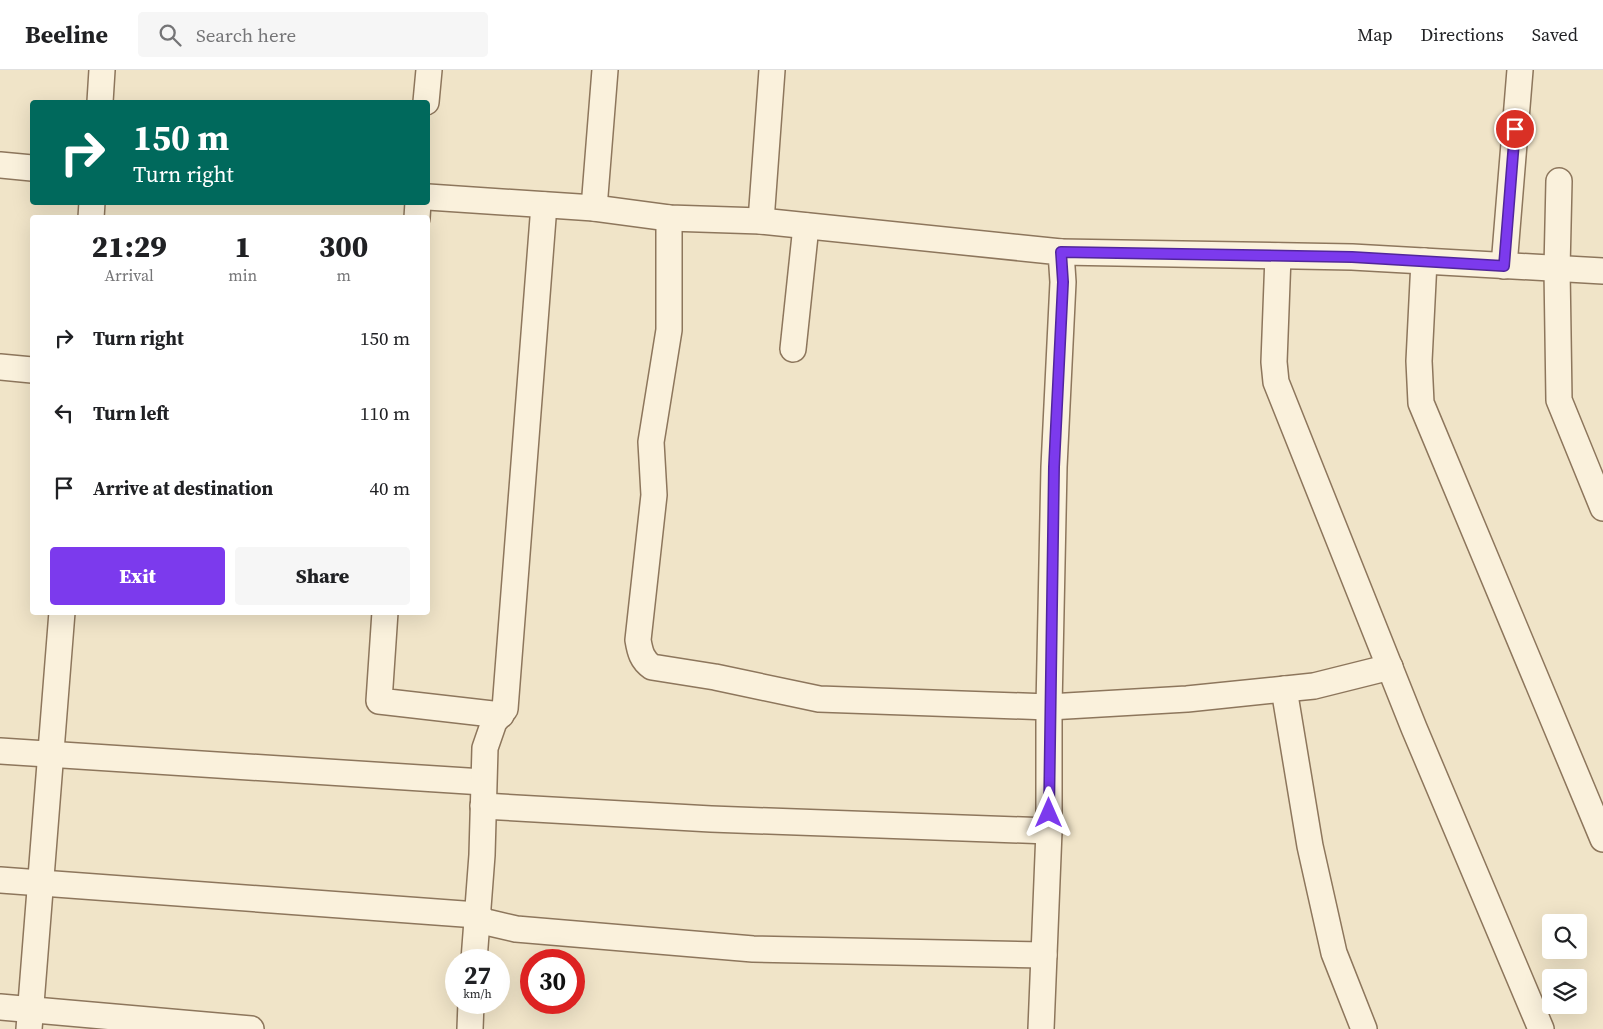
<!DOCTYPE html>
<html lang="en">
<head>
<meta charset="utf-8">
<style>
  :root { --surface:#fff; --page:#f6f6f6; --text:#202124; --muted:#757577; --line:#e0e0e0; --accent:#7c3aed }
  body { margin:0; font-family:"Source Serif 4",serif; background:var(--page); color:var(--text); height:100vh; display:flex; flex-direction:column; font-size:19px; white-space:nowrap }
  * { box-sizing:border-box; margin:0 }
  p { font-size:16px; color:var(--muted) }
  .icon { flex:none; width:28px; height:28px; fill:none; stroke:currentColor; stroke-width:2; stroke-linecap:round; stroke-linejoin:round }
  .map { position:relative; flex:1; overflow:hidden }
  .drawer { position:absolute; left:30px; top:145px; width:400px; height:400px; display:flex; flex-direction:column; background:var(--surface); border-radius:5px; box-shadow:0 5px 20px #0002 }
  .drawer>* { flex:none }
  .hud { position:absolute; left:30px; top:30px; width:400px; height:105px; border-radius:5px; box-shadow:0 5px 20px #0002; background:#00695c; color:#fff; overflow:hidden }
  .controls { position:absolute; left:1542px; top:844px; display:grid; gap:10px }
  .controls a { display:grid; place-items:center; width:45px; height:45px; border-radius:5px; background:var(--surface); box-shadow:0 5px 20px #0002; font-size:25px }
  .speed { position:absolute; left:445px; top:879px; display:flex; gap:10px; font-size:25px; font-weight:700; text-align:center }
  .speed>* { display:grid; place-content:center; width:65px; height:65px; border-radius:50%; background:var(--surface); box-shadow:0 5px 20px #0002; line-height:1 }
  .speed small { font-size:12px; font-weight:400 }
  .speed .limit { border:8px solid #d22; background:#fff; color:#111 }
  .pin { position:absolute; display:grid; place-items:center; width:42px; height:42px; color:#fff; margin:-21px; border:2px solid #fff; border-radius:50%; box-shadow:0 1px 5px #0007 }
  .me { position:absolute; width:55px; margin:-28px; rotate:0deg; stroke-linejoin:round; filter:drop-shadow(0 0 4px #0008) }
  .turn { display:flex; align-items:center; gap:18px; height:105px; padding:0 20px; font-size:22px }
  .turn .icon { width:65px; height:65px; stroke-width:2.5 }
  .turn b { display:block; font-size:35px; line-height:42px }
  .eta { display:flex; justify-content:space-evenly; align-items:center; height:85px; text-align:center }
  .eta b { font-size:30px; font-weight:800; line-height:35px }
  .action { display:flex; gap:10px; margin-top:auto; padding:10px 20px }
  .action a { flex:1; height:58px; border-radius:5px; background:var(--accent); color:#fff; font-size:20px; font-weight:800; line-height:58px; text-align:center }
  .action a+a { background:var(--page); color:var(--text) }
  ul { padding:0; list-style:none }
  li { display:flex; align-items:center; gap:15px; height:75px; padding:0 20px }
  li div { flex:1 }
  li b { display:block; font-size:19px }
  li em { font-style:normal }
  header { display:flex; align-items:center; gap:30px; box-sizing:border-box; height:70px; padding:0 25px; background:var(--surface); border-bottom:1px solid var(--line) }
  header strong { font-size:24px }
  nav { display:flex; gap:28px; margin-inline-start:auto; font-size:18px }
  .search { width:350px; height:45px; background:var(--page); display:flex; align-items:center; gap:12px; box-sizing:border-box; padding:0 18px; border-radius:5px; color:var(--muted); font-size:19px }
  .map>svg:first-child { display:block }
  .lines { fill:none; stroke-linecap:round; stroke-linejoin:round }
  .street-casing { stroke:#8d765c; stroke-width:28 }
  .street { stroke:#faf1dc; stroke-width:25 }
  .route-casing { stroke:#51269a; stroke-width:12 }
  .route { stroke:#7c3aed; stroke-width:9 }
</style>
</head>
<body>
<header>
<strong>Beeline</strong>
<div class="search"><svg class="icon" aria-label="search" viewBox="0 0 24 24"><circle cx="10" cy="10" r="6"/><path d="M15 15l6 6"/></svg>Search here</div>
<nav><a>Map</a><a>Directions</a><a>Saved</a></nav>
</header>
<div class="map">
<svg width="1603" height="959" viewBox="0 0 1603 959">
  <rect width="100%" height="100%" fill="#f0e4c8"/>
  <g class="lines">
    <defs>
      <g id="street">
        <polyline points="100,32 102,0"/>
        <polyline points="426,32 429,0"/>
        <polyline points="0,95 32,98"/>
        <polyline points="1559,111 1557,199 1559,330 1603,438"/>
        <polyline points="428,127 594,138 669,148 761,151 1061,182 1063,212 1054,397 1049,637 1049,761 1041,959"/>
        <polyline points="594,138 605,0"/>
        <polyline points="91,148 92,132"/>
        <polyline points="417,148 418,132"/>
        <path d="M669 148V260L651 372 654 425 638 570C640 582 642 590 652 597L715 607 819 629 1049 637 1187 629 1314 616 1390 597"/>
        <polyline points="761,151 772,0"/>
        <polyline points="1061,182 1352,187 1603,201"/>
        <polyline points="1278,186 1274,292 1276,312 1414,658 1541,959"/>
        <polyline points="1424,191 1419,291 1421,333 1603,769"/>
        <polyline points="1504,196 1520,0"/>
        <polyline points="793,279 806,156"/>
        <polyline points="0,297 32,300"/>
        <polyline points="385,542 379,631 501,645"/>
        <polyline points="1284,619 1310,776 1334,883 1364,959"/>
        <polyline points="0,681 483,712"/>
        <polyline points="483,736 711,749 1049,761"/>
        <polyline points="0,810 477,845 486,852 516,859 753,879 1044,885"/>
        <polyline points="474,890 482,785 485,678 494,652 505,639 544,135"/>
        <polyline points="0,937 251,959"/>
        <polyline points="29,959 62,542"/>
        <polyline points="470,959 471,932"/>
      </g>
    </defs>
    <use href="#street" class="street-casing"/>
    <use href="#street" class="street"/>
  </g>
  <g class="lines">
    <defs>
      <polyline id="route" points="1049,743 1054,397 1063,212 1061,182 1352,187 1504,196 1515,59"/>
    </defs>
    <use href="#route" class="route-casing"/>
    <use href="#route" class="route"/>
  </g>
</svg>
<div class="controls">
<a><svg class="icon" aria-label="search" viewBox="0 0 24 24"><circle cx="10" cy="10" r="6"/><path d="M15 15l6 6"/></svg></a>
<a><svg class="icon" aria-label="layers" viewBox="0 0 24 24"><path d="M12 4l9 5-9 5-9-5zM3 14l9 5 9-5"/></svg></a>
</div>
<div class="speed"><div>27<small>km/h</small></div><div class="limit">30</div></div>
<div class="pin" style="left:1515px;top:59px;background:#d93025"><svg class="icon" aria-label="arrive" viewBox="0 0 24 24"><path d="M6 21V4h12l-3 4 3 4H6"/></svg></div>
<svg class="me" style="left:1049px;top:743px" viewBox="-20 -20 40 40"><path d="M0-17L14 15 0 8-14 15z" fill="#7c3aed" stroke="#fff" stroke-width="4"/></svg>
<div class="hud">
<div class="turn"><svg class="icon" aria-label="right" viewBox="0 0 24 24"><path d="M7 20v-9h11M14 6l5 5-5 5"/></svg><div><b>150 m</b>Turn right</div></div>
</div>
<section class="drawer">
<div class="eta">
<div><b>21:29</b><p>Arrival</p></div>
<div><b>1</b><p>min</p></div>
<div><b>300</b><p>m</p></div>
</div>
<ul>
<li><svg class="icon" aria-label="right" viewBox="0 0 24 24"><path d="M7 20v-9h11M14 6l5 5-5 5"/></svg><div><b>Turn right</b></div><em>150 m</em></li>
<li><svg class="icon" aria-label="left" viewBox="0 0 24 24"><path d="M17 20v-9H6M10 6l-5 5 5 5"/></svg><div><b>Turn left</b></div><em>110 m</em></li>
<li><svg class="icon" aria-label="arrive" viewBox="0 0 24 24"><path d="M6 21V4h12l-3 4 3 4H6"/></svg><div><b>Arrive at destination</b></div><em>40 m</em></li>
</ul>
<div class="action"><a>Exit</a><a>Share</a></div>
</section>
</div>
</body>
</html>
